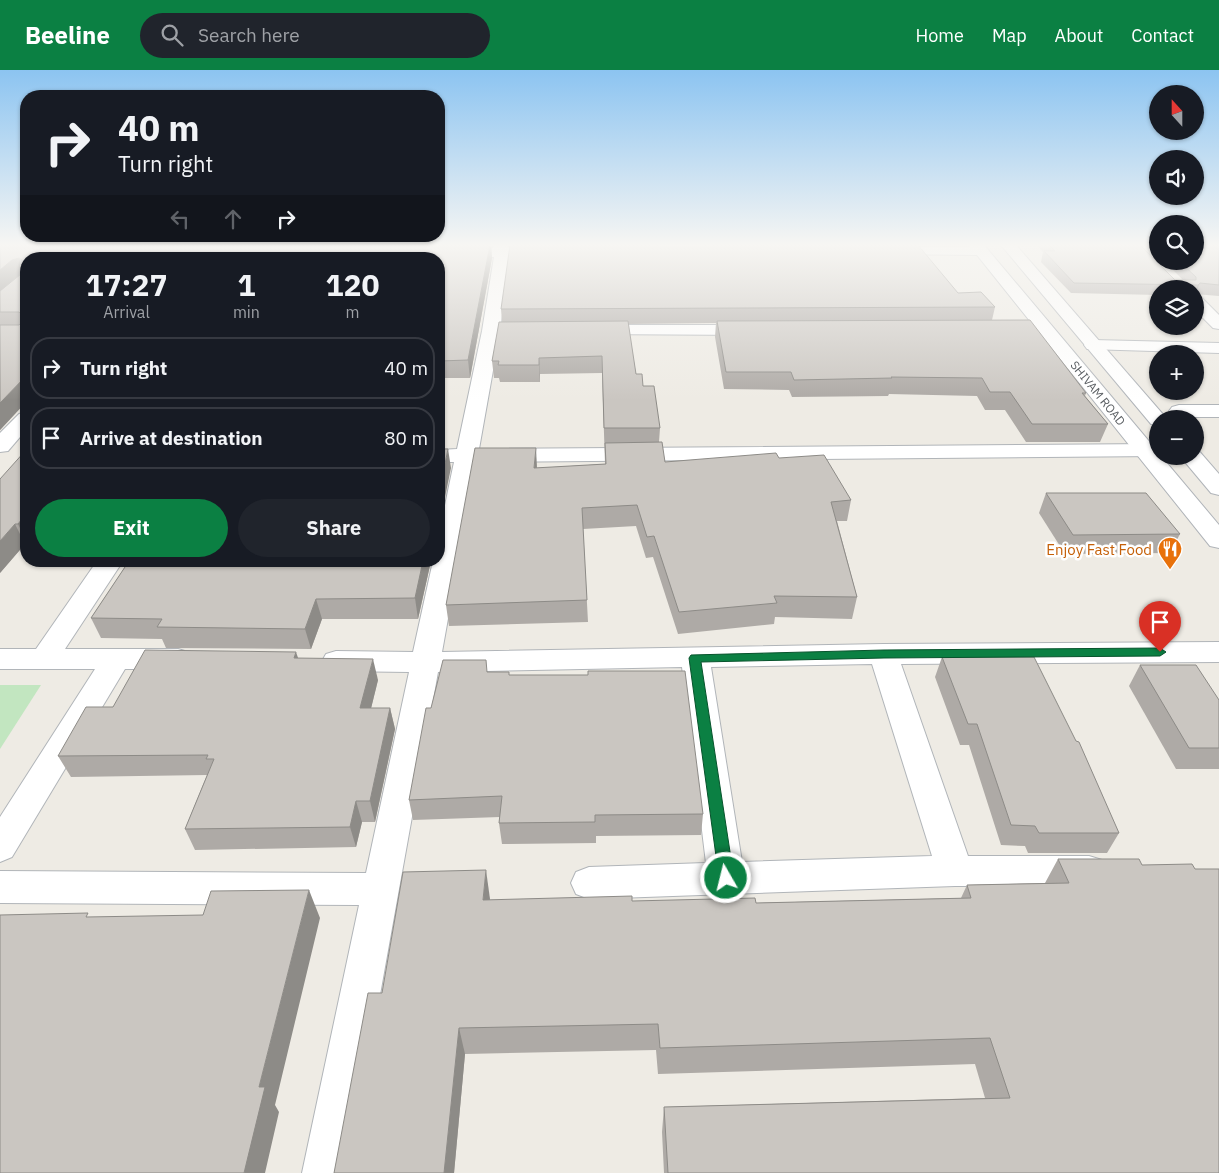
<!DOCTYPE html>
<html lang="en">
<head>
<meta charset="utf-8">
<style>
  :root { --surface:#171b24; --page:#20242c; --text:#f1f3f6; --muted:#9ea1a6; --line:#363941; --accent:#0b8043 }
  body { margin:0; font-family:"IBM Plex Sans",sans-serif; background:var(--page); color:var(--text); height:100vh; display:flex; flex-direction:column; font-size:19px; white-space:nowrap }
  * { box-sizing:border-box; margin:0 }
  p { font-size:16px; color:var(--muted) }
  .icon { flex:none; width:28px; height:28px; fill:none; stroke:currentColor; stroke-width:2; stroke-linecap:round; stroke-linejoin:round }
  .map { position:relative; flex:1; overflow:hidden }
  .sheet { position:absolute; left:20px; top:182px; width:425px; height:315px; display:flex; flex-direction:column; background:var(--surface); border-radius:20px; box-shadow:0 1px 4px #0004 }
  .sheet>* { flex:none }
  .banner { position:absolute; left:20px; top:20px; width:425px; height:152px; border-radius:20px; box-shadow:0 1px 4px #0004; background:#171b24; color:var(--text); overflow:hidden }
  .needle { width:32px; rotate:339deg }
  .tools { position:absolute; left:1149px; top:15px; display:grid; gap:10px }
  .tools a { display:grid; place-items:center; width:55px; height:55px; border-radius:50%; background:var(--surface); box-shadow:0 1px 4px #0004; font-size:25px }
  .pin { position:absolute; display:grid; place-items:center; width:42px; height:42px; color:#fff; margin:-51px -21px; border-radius:50% 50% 50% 0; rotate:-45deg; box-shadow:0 0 5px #0007 }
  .pin .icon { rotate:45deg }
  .me { position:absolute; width:55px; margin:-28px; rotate:352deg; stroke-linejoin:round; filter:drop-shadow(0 0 4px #0008) }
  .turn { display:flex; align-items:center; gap:18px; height:105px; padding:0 15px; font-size:22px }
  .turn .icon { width:65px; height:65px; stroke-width:2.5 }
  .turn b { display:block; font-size:35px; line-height:42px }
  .lanes { display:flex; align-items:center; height:48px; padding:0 15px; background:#0003; justify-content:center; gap:25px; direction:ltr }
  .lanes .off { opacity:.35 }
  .eta { display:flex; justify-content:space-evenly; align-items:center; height:85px; text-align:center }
  .eta b { font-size:30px; font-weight:700; line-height:35px }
  .primary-button { display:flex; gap:10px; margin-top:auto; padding:10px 15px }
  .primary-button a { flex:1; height:58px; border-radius:30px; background:var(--accent); color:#fff; font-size:20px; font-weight:700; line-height:58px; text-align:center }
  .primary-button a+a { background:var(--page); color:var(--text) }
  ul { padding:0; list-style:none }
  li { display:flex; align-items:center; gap:15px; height:62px; margin:0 10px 8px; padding:0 5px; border:2px solid var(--line); border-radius:20px }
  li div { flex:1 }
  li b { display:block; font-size:19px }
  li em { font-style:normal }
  header { display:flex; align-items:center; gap:30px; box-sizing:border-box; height:70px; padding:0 25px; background:var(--accent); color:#fff }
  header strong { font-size:24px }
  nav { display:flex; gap:28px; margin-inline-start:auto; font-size:18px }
  .search { width:350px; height:45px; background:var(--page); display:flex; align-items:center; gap:12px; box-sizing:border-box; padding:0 18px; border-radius:28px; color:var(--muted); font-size:19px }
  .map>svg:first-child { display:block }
  .green { fill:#c2e6c0 }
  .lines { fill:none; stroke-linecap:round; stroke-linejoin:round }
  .minor-casing { stroke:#b1b5b9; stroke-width:2 }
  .secondary-casing { stroke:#b0b4b9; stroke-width:2 }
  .minor { fill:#fff; fill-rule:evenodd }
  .secondary { fill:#fff; fill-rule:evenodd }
  .wall { fill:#aeaaa6 }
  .shaded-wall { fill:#8d8b87 }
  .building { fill:#cac6c1; stroke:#8d8b87 }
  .route { fill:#0b8043; stroke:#07532c }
  .labels { text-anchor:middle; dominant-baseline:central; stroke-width:5; stroke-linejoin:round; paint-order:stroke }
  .far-street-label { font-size:12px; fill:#5c6064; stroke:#fff }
  .food-label { font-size:15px; fill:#c56008; stroke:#fff; text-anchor:end }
</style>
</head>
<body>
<header>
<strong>Beeline</strong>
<div class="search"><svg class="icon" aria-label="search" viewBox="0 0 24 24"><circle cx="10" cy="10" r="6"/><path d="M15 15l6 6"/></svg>Search here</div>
<nav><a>Home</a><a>Map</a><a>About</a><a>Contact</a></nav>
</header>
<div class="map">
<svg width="1219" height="1103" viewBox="0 0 1219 1103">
  <rect width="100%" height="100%" fill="#eeebe4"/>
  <polygon class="green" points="0,615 41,615 0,679"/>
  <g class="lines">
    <defs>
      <g id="minor">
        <path d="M493 175H507L508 177H546L551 178 553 181 551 184 546 185 509 186 500 261 479 379 1158 374 1159 386 476 392 442 582 883 574 1219 572V592L901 594 968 786H1089L1102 790 1107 801 1102 812 1089 816H955L589 829 576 824 571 813 576 802 589 797 706 793 682 597 438 602 348 1103H302L359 835 0 833V801L366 803 409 602 336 601 326 598 322 591 326 584 336 581 413 582 433 491H439V464L454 392H439V380L457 379 482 261 494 187H454L449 186 447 183 449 180 454 179 493 178ZM872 594 932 786 742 792 711 597Z"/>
        <polygon points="886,177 979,177 984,178 986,181 984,184 979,185 881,184 879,181 881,178"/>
        <polygon points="1195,226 1201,227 1219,245 1219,259 1213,258 1195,240"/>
        <polygon points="593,255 752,255 758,256 761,260 758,264 752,265 587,264 584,260 587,256"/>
        <polygon points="1093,270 1219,273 1219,283 1087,279 1084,275 1087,271"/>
        <polygon points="1179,335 1219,335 1219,347 1179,347 1172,345 1169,341 1172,337"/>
        <polygon points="26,342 26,360 8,381 0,382 0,363 19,344"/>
        <polygon points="97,491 123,491 65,579 178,579 188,582 192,589 188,596 178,599 125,599 12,787 0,792 0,747 95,599 0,599 0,579 36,579"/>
      </g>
      <g id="secondary">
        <polygon points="969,175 984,175 1158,382 1158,386 1161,386 1219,455 1219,478 1210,476"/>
        <polygon points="1001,175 1016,175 1167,349 1158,349 1158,356 1151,354"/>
        <polygon points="1195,380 1199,381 1219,404 1219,425 1211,423 1180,386 1195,386"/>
      </g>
    </defs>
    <use href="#minor" class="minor-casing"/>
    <use href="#secondary" class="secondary-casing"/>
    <use href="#minor" class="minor"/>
    <use href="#secondary" class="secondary"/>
  </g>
  <g class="wall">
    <polygon points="0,175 491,175 492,188 470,308 439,308 439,189 26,189 26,332 0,360"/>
    <polygon points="1037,175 1140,175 1175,210 1183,210 1164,191 1195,191 1219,175 1219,226 1195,224 1195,219 1158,219 1158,225 1071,223 1041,192 1043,182"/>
    <polygon points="1147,175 1158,175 1158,185"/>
    <polygon points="958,223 995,237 992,250 1086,323 1085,326 1108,354 1100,372 1026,372 1005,340 985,340 977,326 889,324 888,326 792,327 789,320 724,319 715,267 716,253 628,254 636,304 643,316 660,358 659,372 665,392 779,388 851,430 847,451 837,451 857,527 852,549 775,547 774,554 678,564 653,487 646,488 636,456 583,459 588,552 449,556 446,535 537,398 605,394 602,303 540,304 540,312 500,312 499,308 494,308 492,291 502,252 501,239"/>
    <polygon points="26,380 26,474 25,474 0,503"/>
    <polygon points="1046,423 1180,464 1170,483 1065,484 1039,443"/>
    <polygon points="129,491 431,491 418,549 322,549 311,579 166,578 162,569 101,568 91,548"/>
    <polygon points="942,587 1119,763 1107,783 1028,783 1025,776 1001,775 969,675 960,675 935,607"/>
    <polygon points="298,588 378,610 371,638 390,638 395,659 375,752 362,752 356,777 195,780 185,759 207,705 71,707 58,686 113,637"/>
    <polygon points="1140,595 1219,630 1219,699 1176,699 1129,616"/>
    <polygon points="487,602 509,602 509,605 703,744 701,765 596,766 596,773 502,774 499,753 500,747 413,750 409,730 431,638"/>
    <polygon points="1058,789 1219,1103 664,1103 662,1062 664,1037 985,1028 975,994 658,1004 656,980 465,984 454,1103 334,1103 382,923 490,829 490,830 756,833 961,828 967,815 1045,813"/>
  </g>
  <g class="shaded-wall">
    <polygon points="490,175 491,175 492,188 470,308 468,290"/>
    <polygon points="19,188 25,203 0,222 0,200 12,190"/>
    <polygon points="1200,213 1195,224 1195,222 1198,215"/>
    <polygon points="539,288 540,304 540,312 539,295"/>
    <polygon points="26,306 26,332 0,360 0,333"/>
    <polygon points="536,378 537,398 534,398"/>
    <polygon points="448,379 451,398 439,456 439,423"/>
    <polygon points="26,444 26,471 18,454"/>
    <polygon points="15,454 25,474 0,503 0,471"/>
    <polygon points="423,491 431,491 418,549 415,528"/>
    <polygon points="316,529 322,549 311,579 305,559"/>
    <polygon points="296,582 303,602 294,588"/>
    <polygon points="373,589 378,610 366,659 360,638"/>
    <polygon points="390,638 395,659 375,752 370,731"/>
    <polygon points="356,731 362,752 356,777 350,757"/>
    <polygon points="486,800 490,829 488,858 483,830"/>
    <polygon points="309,820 320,848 275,1035 279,1042 265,1103 244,1103 259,1017"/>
    <polygon points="459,958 465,984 454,1103 444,1103"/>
  </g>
  <g class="building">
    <polygon points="0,175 490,175 468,290 439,291 439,189 26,189 26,306 0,333 0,255 19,255 21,253 21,244 19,242 0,242 0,221 21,204 22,190 19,188 12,190 0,200"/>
    <polygon points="510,175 675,176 918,175 958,223 981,222 995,237 501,239"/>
    <polygon points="1049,175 1140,175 1175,210 1196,210 1196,207 1179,191 1195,191 1195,175 1219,175 1219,215 1200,213 1198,215 1074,213 1044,181 1055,181"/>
    <polygon points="1030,250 1086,323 1082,323 1108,354 1032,354 1010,322 990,322 982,308 891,307 892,308 794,310 791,302 726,302 717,251"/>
    <polygon points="628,251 636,304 642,304 643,316 654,316 660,358 604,358 602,286 539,288 539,295 498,295 499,291 492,291 499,252"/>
    <polygon points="662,372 665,392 776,383 779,388 824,385 851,430 831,432 857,527 774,526 777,533 679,542 654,466 647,467 637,435 582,438 587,530 446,535 475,378 536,378 534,398 606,394 605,373"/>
    <polygon points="439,379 448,379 439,423"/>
    <polygon points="26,380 26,444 18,454 15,454 0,471 0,409"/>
    <polygon points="1046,423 1146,423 1180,464 1073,465"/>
    <polygon points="129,491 423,491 415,528 316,529 305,559 157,557 162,549 91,548"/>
    <polygon points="145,580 296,582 294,588 373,589 360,638 390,638 370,731 356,731 350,757 185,759 214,689 206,689 208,685 58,686 86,637 113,637"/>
    <polygon points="942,587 1034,587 1076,671 1079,672 1119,763 1039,763 1035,756 1011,755 977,654 968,654"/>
    <polygon points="443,590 486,590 487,602 509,602 509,605 588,605 588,601 685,601 703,744 595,745 595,752 499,753 502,726 409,730 426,638 431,638"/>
    <polygon points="1140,595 1196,595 1219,630 1219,678 1189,678"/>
    <polygon points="1058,789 1139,789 1142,795 1192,794 1195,799 1219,799 1219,1103 668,1103 664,1037 1010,1028 990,968 660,978 658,954 459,958 444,1103 334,1103 368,923 382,923 403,802 486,800 483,830 632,826 632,831 755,828 756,833 971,828 967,815 1069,813"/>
    <polygon points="309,820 259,1017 265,1017 244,1103 0,1103 0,845 88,843 86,847 203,845 211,821"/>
  </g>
  <linearGradient id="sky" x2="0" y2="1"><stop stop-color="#8cc4f1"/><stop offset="0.53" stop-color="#f7f6f3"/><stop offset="1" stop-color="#f7f6f3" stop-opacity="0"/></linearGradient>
  <rect width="1219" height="330" fill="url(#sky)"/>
  <polygon class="route" points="1160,578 1166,582 1160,586 884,588 701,592 734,808 731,813 726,815 721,813 719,808 689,588 691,585 884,580"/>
  <defs>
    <symbol id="restaurant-pin" viewBox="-11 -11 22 30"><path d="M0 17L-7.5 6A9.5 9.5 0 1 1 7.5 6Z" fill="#e8710a" stroke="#fff"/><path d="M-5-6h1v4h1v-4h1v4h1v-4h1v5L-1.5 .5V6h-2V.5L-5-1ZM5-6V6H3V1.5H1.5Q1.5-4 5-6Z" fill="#fff"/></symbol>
  </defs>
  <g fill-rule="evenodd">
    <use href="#restaurant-pin" x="1156" y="465" width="28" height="38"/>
  </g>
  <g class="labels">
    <g class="far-street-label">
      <text transform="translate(1098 323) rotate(51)">SHIVAM ROAD</text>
    </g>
    <g class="food-label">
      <text x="1152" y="479">Enjoy Fast Food</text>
    </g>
  </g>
</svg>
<div class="tools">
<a><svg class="needle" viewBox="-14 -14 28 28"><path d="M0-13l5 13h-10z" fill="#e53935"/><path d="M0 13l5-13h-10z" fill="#9ea1a6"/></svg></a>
<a><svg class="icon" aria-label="sound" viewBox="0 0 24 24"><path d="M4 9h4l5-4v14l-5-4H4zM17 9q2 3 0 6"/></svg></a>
<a><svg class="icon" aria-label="search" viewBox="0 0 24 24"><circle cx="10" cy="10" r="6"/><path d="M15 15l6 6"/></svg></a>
<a><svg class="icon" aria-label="layers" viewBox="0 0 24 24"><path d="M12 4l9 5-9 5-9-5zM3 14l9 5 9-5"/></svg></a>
<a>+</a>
<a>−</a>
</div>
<div class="pin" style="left:1160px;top:582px;background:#d93025"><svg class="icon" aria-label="arrive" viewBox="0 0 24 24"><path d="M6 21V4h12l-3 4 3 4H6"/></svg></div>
<svg class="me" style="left:726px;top:808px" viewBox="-20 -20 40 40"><circle r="17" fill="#0b8043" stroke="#fff" stroke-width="3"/><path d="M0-11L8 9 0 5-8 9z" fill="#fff"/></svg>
<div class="banner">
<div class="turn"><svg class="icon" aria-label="right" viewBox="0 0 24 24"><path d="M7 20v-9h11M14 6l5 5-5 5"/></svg><div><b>40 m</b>Turn right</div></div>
<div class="lanes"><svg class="icon off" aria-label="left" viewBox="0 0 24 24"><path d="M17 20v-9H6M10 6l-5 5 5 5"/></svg><svg class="icon off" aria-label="ahead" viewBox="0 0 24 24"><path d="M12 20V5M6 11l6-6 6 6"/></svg><svg class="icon" aria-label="right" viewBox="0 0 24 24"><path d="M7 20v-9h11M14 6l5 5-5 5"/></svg></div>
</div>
<section class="sheet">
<div class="eta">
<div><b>17:27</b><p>Arrival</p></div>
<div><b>1</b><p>min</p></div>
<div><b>120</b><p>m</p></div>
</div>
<ul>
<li><svg class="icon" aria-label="right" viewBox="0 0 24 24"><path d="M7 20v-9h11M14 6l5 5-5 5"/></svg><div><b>Turn right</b></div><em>40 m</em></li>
<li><svg class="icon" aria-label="arrive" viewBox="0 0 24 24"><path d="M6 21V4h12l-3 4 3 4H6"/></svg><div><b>Arrive at destination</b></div><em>80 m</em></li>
</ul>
<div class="primary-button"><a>Exit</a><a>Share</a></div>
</section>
</div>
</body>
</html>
